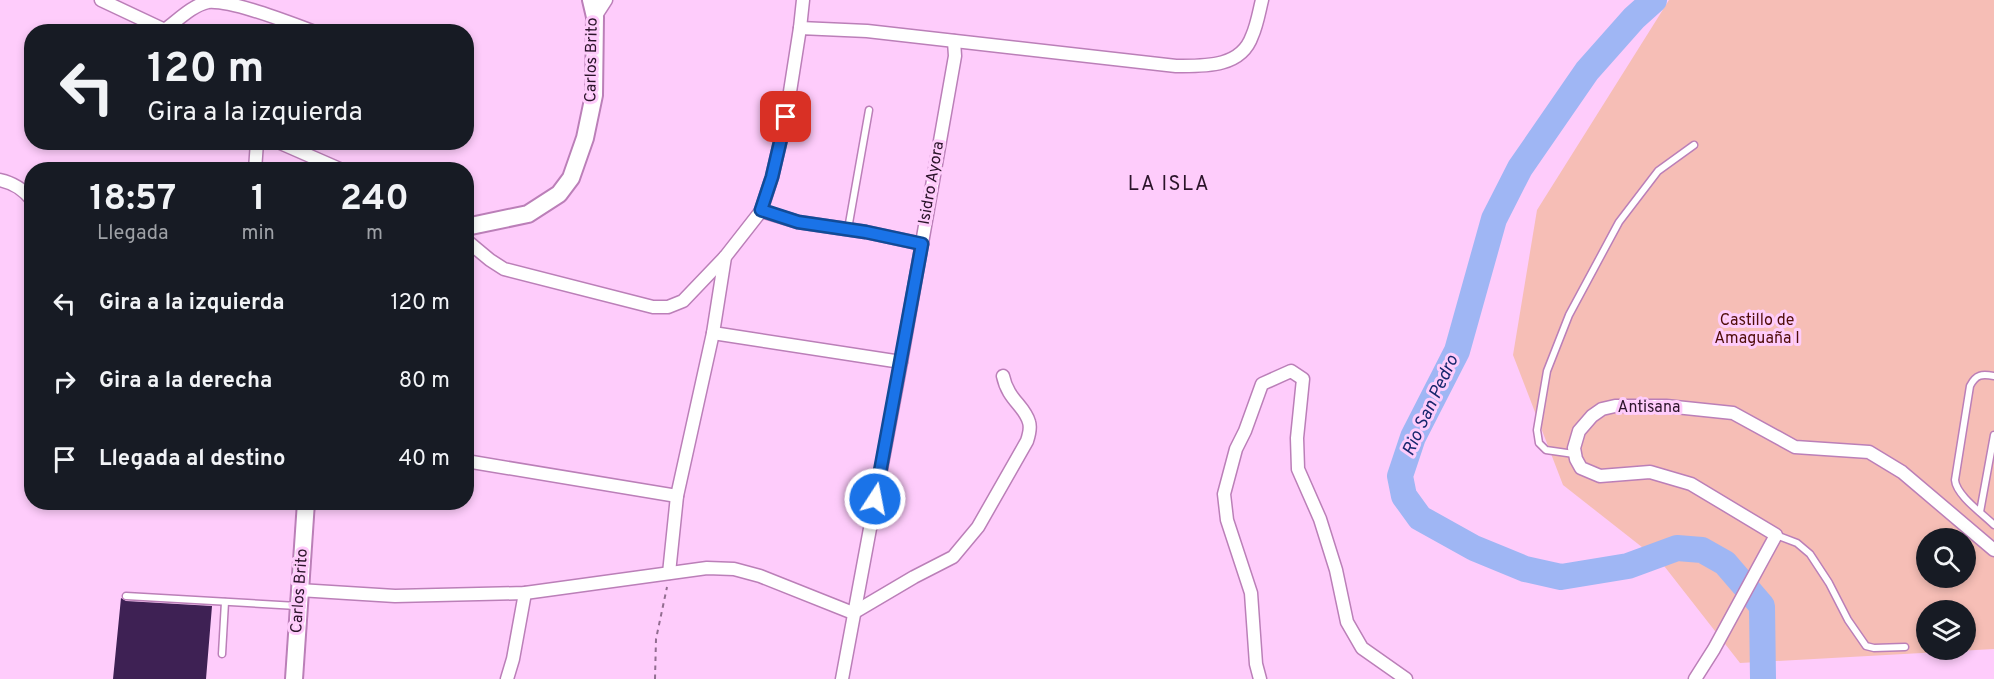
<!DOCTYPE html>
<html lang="es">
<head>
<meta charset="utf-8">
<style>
  :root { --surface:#171b24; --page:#242831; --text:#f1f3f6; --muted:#9ea1a6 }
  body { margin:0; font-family:Overpass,sans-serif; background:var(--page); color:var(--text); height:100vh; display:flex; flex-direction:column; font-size:22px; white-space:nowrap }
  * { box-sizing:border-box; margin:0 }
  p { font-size:20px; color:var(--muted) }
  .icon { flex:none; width:33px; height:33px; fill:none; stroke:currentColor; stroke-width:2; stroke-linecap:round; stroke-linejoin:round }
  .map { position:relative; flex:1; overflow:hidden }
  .details { position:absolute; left:24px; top:162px; width:450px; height:348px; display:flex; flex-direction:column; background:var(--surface); border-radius:24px; box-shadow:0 3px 9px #0003 }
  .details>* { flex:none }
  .guide { position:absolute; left:24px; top:24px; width:450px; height:126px; border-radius:24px; box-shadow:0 3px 9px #0003; background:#171b24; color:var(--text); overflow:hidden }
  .controls { position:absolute; left:1916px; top:528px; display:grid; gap:12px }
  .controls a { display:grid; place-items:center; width:60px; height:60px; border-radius:50%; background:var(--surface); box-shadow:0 3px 9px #0003; font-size:30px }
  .pin { position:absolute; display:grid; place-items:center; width:51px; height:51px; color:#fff; margin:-26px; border-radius:12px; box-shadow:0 3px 9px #0006 }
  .me { position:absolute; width:66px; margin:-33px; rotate:11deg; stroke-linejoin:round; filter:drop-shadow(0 0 4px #0008) }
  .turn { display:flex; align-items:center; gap:21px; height:126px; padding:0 24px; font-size:27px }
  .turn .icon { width:78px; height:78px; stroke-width:2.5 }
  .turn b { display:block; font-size:42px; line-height:51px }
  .eta { display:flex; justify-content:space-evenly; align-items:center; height:102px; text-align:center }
  .eta b { font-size:36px; font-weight:700; line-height:42px }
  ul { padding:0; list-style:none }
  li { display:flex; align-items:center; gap:18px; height:78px; padding:0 24px }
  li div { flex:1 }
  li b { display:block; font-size:22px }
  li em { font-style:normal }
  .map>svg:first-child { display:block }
  .green { fill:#f6beb6; fill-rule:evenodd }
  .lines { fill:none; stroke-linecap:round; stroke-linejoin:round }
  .river { stroke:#9fb6f4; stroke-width:26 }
  .building { fill:#3e2154 }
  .lane-casing { stroke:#bb7fb8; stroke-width:9 }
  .street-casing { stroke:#bb7fb8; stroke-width:15 }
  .secondary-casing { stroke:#bb7fb8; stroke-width:20 }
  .path { stroke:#926d90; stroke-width:2; stroke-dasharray:4.5 4.5; stroke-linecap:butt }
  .lane { stroke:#fff; stroke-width:6 }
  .street { stroke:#fff; stroke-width:12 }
  .secondary { stroke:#fff; stroke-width:16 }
  .route-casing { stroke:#114b97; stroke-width:15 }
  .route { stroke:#1a73e8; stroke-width:10 }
  .labels { text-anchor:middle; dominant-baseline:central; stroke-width:6; stroke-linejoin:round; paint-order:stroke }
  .street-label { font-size:16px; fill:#2b142a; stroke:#feccfb }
  .park-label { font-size:16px; fill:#4f0d09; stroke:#feccfb }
  .water-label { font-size:18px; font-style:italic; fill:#17276d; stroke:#feccfb }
  .quarter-label { font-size:20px; letter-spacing:1.5px; fill:#2b142a; stroke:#feccfb }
</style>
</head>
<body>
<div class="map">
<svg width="1994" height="679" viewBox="0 0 1994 679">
  <rect width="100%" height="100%" fill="#feccfb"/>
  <path class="green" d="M1669 0H1994V649L1740 663 1661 562 1563 485 1513 355 1537 210ZM1926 538H1965V578H1926ZM1926 610H1965V650H1926Z"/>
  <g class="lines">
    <polyline class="river" points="1654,0 1634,18 1587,71 1520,168 1494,219 1457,351 1413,437 1400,476 1404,496 1420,518 1474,548 1525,569 1561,577 1628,566 1677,548 1702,550 1725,563 1762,606 1763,679"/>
  </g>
  <polygon class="building" points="121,598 126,601 212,606 206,679 113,679"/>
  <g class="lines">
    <defs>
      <g id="lane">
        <polyline points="848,229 869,110"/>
        <path d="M1994 376C1982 374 1976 374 1970 386L1955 480C1956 495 1983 514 1994 525"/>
        <polyline points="1574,454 1546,450 1539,443 1537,430 1547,371 1569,315 1619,222 1658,171 1694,145"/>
        <polyline points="1980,512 1994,435"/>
        <polyline points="1776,535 1797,543 1810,554 1829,583 1848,620 1866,646 1874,648 1905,647"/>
        <polyline points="126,596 297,606"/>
        <polyline points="222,654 225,602"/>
      </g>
      <g id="street">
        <polyline points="101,0 169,32"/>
        <polyline points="595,17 606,0"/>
        <polyline points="800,28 803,0"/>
        <path d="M166 29C178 20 193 5 208 2 233 0 290 23 315 32"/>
        <polyline points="278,142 342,170"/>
        <polyline points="255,170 257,142"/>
        <path d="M0 180C14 183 23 189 32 200"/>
        <polyline points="761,211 798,222 866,232 922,244"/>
        <polyline points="466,240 490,260 504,269 653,307 668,307 683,301 725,257"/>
        <path d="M901 362 713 333 725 257 761 211 772 177 786 117 800 28 867 31 1176 66C1203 66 1241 68 1252 36 1257 25 1259 12 1262 0"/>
        <polyline points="466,461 677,496"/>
        <polyline points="669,573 677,496 713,333"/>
        <path d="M299 590 395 596 525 593 707 568 734 569 760 576 853 613 914 577 953 557 978 527 1027 441C1029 435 1031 428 1029 422 1024 405 1008 400 1003 376"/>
        <polyline points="507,679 513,659 525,593"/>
        <polyline points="842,679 901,362 955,56 954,41"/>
        <polyline points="1260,679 1256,664 1251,593 1227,520 1224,494 1236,449 1245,431 1262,384 1291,371 1303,379 1297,438 1298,469 1320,519 1336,570 1347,622 1362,648 1406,679"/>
        <polyline points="1695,679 1714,649 1776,535 1691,484 1650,472 1600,476 1581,468 1576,459 1574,448 1579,431 1592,416 1602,409 1615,406 1666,406 1733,413 1795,447 1869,452 1902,472 1994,550"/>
      </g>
      <g id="secondary">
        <polyline points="466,227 528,214 559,194 571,178 585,138 594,95 595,17 591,0"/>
        <polyline points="294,679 306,502"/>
      </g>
    </defs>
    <use href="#lane" class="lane-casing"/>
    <use href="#street" class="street-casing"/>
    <use href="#secondary" class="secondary-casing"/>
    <polyline class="path" points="655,679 656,639 667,587"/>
    <use href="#lane" class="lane"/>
    <use href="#street" class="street"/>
    <use href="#secondary" class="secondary"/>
  </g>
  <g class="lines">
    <defs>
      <polyline id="route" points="786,117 772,177 761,210 798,222 866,232 922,244 875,499"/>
    </defs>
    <use href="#route" class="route-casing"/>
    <use href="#route" class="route"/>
  </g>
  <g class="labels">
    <g class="street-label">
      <text transform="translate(592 60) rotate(-89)">Carlos Brito</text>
      <text transform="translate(932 183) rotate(-80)">Isidro Ayora</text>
      <text x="1649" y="408">Antisana</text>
      <text transform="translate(300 591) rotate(-86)">Carlos Brito</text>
    </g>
    <g class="park-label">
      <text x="1757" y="321">Castillo de<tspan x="1757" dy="18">Amaguaña I</tspan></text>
    </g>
    <g class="water-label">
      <text transform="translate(1431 406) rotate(-65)">Rio San Pedro</text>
    </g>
    <g class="quarter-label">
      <text x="1169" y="185">LA ISLA</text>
    </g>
  </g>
</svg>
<div class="controls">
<a><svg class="icon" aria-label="search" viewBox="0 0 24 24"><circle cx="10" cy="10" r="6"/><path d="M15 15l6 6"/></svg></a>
<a><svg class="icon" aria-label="layers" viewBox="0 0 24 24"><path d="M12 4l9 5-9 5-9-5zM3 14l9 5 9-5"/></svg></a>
</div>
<div class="pin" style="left:786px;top:117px;background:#d93025"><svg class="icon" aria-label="arrive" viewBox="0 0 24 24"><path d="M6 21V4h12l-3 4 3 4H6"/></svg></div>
<svg class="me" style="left:875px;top:499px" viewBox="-20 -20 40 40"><circle r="17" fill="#1a73e8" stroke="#fff" stroke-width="3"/><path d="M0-11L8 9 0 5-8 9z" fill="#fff"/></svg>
<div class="guide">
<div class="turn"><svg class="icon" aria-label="left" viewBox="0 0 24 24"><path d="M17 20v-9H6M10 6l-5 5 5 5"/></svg><div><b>120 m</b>Gira a la izquierda</div></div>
</div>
<section class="details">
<div class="eta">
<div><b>18:57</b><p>Llegada</p></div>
<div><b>1</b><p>min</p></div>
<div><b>240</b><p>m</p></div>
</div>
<ul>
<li><svg class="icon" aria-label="left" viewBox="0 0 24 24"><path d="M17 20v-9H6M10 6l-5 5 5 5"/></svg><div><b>Gira a la izquierda</b></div><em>120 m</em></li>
<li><svg class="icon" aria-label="right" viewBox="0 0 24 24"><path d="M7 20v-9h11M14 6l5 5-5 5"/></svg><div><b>Gira a la derecha</b></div><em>80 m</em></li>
<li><svg class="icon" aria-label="arrive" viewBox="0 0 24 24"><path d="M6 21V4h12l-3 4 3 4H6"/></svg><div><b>Llegada al destino</b></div><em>40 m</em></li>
</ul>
</section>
</div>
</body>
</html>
